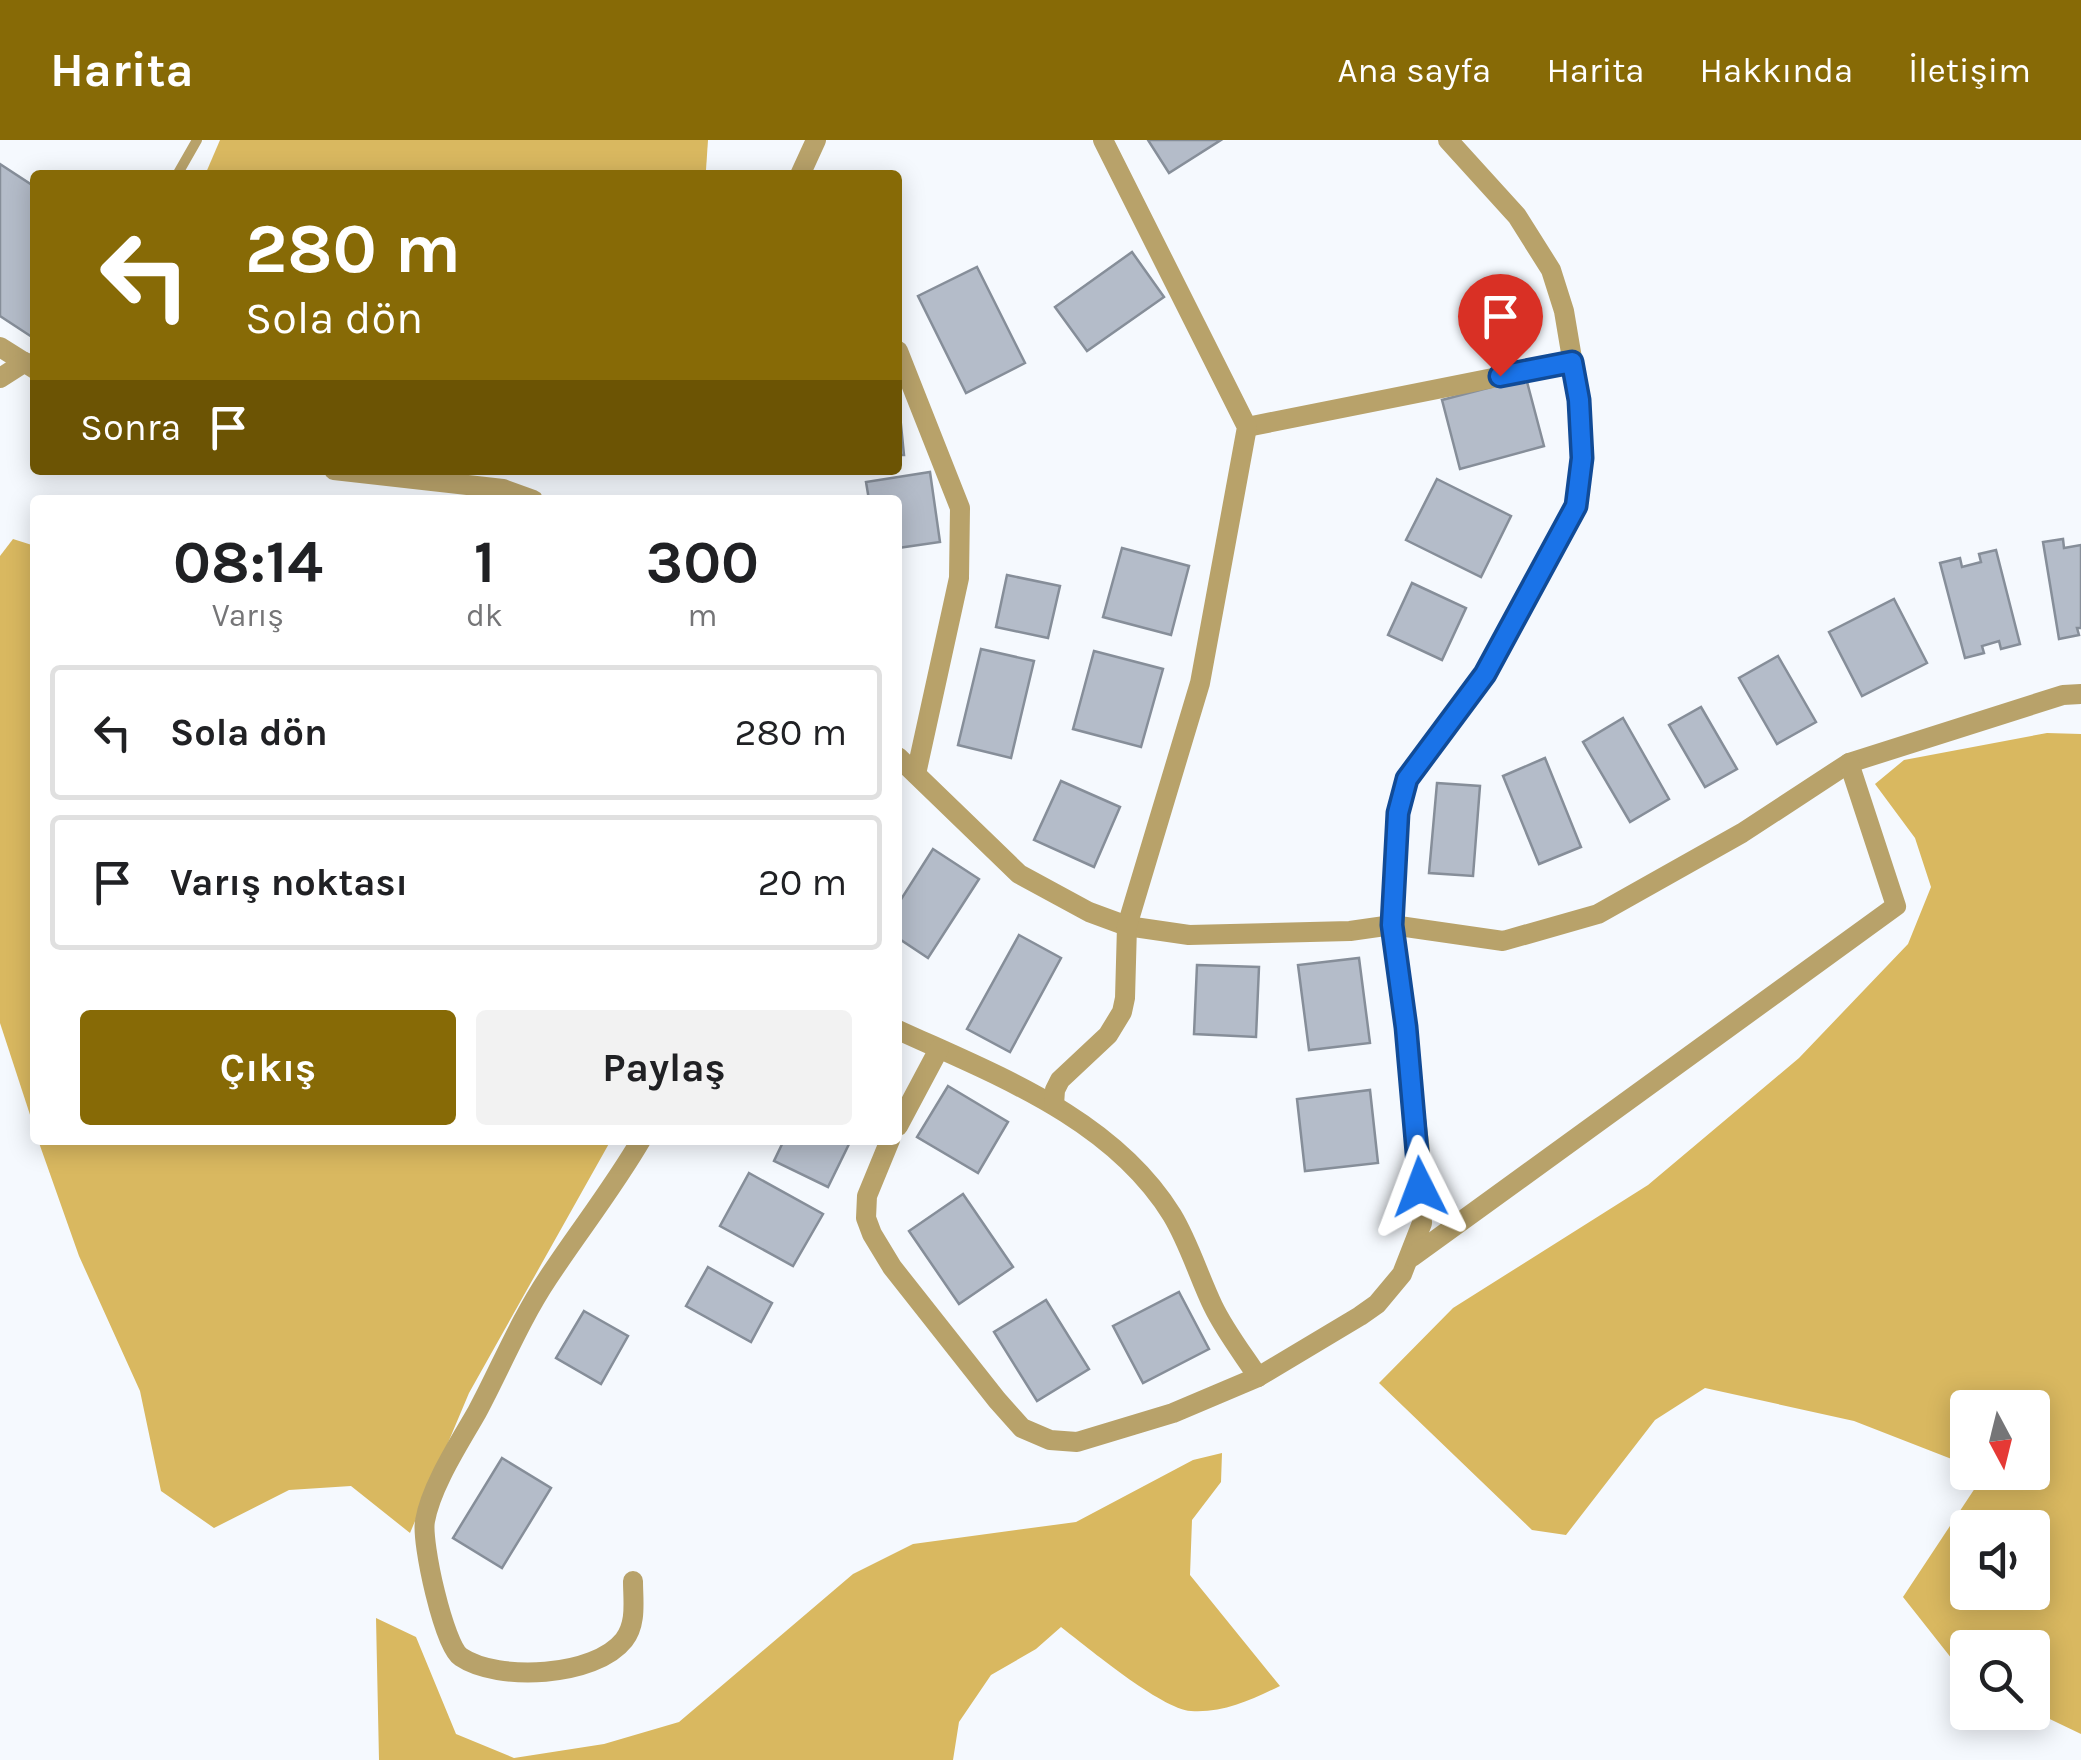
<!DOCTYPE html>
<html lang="tr">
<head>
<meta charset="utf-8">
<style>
  :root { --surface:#fff; --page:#f2f2f2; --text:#202124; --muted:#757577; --line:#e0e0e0; --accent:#876a06 }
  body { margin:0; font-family:Karla,sans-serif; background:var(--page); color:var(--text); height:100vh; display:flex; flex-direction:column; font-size:38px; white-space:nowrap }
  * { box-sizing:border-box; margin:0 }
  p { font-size:32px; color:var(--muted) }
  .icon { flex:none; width:55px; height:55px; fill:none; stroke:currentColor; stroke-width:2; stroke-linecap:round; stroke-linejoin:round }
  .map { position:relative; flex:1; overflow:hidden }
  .drawer { position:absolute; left:30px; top:355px; width:872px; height:650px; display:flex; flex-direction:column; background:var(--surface); border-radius:10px; box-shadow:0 5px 25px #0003 }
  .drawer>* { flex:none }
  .guide { position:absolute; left:30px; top:30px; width:872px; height:305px; border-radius:10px; box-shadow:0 5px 25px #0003; background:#876a06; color:#fff; overflow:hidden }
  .needle { width:65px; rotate:173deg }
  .buttons { position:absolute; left:1950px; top:1250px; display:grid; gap:20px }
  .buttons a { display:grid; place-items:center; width:100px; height:100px; border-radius:10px; background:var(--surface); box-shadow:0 5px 25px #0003; font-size:50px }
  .pin { position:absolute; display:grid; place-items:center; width:85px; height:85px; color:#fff; margin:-102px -42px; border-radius:50% 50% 50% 0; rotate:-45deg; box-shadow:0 0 10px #0007 }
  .pin .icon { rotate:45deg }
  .me { position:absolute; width:110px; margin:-55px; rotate:357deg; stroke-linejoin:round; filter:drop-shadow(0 0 8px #0008) }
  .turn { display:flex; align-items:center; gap:35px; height:210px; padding:0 50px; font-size:45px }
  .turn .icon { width:130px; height:130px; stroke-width:2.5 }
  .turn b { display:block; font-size:70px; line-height:85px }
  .then { display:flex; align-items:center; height:95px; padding:0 50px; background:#0003; gap:20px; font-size:38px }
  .eta { display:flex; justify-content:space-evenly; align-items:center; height:170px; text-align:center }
  .eta b { font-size:60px; font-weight:700; line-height:70px }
  .primary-button { display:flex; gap:20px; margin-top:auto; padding:20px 50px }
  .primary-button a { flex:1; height:115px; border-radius:10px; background:var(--accent); color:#fff; font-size:40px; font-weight:700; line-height:115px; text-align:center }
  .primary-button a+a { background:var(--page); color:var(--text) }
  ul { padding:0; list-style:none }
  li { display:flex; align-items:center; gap:30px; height:135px; margin:0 20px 15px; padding:0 30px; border:5px solid var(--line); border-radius:10px }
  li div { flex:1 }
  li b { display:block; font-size:38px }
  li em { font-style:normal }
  header { display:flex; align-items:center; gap:60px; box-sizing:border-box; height:140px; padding:0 50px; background:var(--accent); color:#fff }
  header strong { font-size:48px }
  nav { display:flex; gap:55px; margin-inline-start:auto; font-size:35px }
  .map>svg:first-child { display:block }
  .forest { fill:#d9b860; fill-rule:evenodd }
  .building { fill:#b4bcc9; stroke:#868e99; stroke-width:2.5 }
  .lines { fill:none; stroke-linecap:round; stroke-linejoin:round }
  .lane { stroke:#b8a26a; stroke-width:10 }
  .street { stroke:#b8a26a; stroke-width:20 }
  .route-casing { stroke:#114b97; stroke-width:25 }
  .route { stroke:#1a73e8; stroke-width:18 }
</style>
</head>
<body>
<header>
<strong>Harita</strong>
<nav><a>Ana sayfa</a><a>Harita</a><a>Hakkında</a><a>İletişim</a></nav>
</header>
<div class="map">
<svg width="2081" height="1620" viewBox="0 0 2081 1620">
  <rect width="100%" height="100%" fill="#f5f9fe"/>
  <g class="forest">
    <polygon points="220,0 708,0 706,30 687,35 205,35"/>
    <polygon points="13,399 35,406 35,990 0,883 0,416"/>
    <path d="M2047 593 2081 594V1594L2033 1571 2032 1508H1968L1967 1538 1903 1457 1985 1333 2032 1332V1268H1968L1967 1325 1854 1281 1705 1248 1655 1280 1566 1395 1532 1390 1379 1243 1453 1168 1648 1045 1799 918 1908 804 1931 747 1915 698 1875 644 1904 620ZM1968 1388H2032V1452H1968Z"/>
    <polygon points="38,1000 611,1000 469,1253 410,1393 351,1346 289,1350 214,1388 161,1351 140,1251 79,1116"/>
    <path d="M1222 1313 1221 1342 1192 1380 1190 1435 1280 1546C1251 1560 1224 1573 1191 1571 1161 1569 1087 1507 1061 1487L1036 1509 991 1535 959 1582 953 1620H379L376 1478 416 1497 456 1594 514 1618 604 1604 679 1582 853 1434 913 1404 1076 1382 1193 1320Z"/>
  </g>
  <g class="building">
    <polygon points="1148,0 1221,0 1169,33"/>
    <polygon points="0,24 35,47 35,199 0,176"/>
    <polygon points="1132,112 1164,157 1087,211 1055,167"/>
    <polygon points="977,127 1025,223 966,253 918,156"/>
    <polygon points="1526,238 1544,306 1460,329 1442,260"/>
    <polygon points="898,255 904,315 898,315"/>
    <polygon points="930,332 940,402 898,408 898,360 869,360 866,342"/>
    <polygon points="1437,339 1511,376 1481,437 1406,400"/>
    <polygon points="2063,399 2064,408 2081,405 2081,488 2077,488 2079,495 2059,499 2043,402"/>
    <polygon points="1122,408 1189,426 1171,495 1103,477"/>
    <polygon points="1996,410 2020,504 2001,509 1999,501 1982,506 1984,513 1965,518 1940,423 1960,418 1962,427 1981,422 1979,414"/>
    <polygon points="1007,435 1060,446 1048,498 996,487"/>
    <polygon points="1412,443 1466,468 1442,520 1388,495"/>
    <polygon points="1894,459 1927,523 1862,556 1829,492"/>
    <polygon points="981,509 1034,521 1011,618 958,605"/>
    <polygon points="1094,511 1163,529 1141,607 1073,589"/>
    <polygon points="1778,516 1816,582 1777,604 1739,538"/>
    <polygon points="1701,567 1737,629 1705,647 1669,585"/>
    <polygon points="1623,578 1669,659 1630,682 1583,602"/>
    <polygon points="1545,618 1581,707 1539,724 1503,636"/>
    <polygon points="1061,641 1120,667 1094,727 1034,700"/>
    <polygon points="1437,643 1480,646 1473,736 1429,733"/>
    <polygon points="933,709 979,739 928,818 898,798 898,764"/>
    <polygon points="1019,795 1061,818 1010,912 967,889"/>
    <polygon points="1359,818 1370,903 1309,910 1298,825"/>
    <polygon points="1197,825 1259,827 1256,897 1194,894"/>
    <polygon points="948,946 1008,982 978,1033 917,997"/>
    <polygon points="1370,950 1378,1023 1305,1031 1297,959"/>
    <polygon points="784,1000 841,1000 849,1004 828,1047 774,1021"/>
    <polygon points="749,1033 823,1074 793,1126 720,1086"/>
    <polygon points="963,1054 1013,1127 959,1164 909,1091"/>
    <polygon points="708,1127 772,1163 751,1202 686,1166"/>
    <polygon points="1179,1152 1209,1209 1143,1243 1113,1186"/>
    <polygon points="1046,1160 1089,1229 1037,1261 994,1192"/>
    <polygon points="584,1171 628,1196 601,1244 556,1218"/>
    <polygon points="502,1318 551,1348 502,1428 453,1398"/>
  </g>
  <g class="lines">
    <polyline class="lane" points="177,35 197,0"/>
    <g class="street">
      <polyline points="800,35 816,0"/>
      <polyline points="0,207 35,229"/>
      <polyline points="898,211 960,368 959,438 916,634"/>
      <polyline points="0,238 25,222"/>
      <polyline points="1247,287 1573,222"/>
      <polyline points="334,330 503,349 533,360"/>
      <polyline points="898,617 1019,734 1089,772 1127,786 1189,795 1350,791 1392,785 1503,801 1598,774 1742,693 1849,623 2063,555 2081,554"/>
      <path d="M898 890C996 935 1112 978 1172 1075 1189 1103 1199 1137 1213 1166 1225 1191 1243 1214 1258 1237"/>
      <polyline points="1054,965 1055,950 1060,940 1108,895 1122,872 1125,858 1127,786 1200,543 1247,287 1103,0"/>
      <polyline points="898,986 939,909"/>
      <polyline points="890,1000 867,1056 866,1078 872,1094 892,1127 997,1260 1022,1288 1050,1300 1077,1302 1173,1273 1258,1237 1360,1176 1377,1164 1402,1134 1422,1083 1420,1011 1392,785 1398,673 1407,639 1485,534 1575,366 1582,319 1579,260 1564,171 1551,130 1517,76 1448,0"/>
      <polyline points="1412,1117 1896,766 1849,623"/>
      <path d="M633 1441C633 1461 637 1483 624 1500 595 1537 498 1542 461 1517 444 1506 421 1402 425 1381 431 1346 460 1302 477 1272 501 1227 520 1180 548 1138 579 1091 613 1048 641 1000"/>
    </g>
  </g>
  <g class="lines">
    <defs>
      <polyline id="route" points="1420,1047 1406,887 1392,785 1398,673 1407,639 1485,534 1576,366 1582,318 1579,260 1572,222 1500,236"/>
    </defs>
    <use href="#route" class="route-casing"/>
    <use href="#route" class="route"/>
  </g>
</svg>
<div class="buttons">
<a><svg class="needle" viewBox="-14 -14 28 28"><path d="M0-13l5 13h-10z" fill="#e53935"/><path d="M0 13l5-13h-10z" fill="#757577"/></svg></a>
<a><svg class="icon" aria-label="sound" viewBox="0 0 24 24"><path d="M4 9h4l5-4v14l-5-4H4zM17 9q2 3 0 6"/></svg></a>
<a><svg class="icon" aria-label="search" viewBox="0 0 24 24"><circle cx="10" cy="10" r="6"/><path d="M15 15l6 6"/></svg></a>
</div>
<div class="pin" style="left:1500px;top:236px;background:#d93025"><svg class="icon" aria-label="arrive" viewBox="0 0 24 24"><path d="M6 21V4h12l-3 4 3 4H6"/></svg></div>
<svg class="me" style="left:1420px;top:1047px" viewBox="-20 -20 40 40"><path d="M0-17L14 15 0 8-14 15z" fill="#1a73e8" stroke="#fff" stroke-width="4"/></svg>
<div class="guide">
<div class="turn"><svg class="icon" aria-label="left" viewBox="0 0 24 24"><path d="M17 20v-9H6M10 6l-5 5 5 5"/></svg><div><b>280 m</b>Sola dön</div></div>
<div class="then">Sonra<svg class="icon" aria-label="arrive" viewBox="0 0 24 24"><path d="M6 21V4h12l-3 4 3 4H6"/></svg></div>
</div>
<section class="drawer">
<div class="eta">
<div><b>08:14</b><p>Varış</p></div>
<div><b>1</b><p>dk</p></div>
<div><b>300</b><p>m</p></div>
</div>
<ul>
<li><svg class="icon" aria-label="left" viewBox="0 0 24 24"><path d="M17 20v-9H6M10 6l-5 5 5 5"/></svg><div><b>Sola dön</b></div><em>280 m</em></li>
<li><svg class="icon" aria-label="arrive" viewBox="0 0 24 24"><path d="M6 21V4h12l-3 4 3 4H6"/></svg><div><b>Varış noktası</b></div><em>20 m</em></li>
</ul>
<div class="primary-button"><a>Çıkış</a><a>Paylaş</a></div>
</section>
</div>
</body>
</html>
